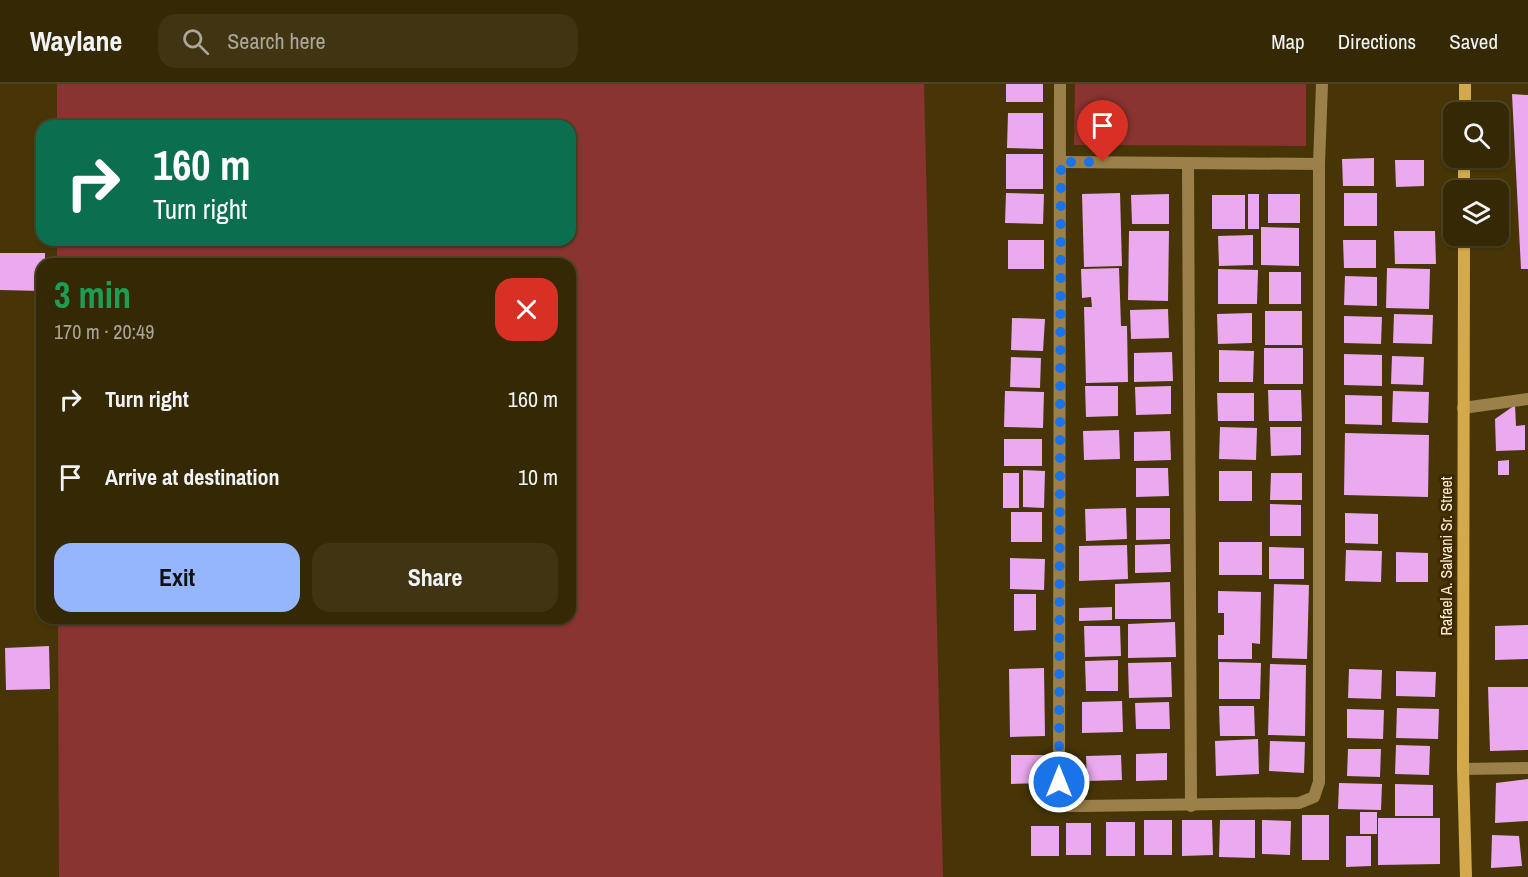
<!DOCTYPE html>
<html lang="en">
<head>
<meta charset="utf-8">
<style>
  :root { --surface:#352805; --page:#403413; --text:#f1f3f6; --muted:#aaa69a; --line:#4f4427; --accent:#95b6fd }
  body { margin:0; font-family:"Archivo Narrow",sans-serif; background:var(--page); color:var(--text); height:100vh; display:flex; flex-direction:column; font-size:22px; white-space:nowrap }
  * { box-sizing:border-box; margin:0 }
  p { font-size:20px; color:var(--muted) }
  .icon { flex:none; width:33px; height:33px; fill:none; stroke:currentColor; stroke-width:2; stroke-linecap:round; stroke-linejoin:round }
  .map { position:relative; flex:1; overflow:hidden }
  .panel { position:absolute; left:36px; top:174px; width:540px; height:366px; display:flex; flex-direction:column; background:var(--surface); border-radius:18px; box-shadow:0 2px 4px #0004,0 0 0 2px var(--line) }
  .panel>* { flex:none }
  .banner { position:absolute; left:36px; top:36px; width:540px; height:126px; border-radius:18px; box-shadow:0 2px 4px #0004,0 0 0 2px var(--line); background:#0b6e4f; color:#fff; overflow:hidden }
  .tools { position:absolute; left:1443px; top:18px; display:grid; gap:12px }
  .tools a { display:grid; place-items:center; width:66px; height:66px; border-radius:12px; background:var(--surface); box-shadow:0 2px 4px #0004,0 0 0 2px var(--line); font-size:30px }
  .pin { position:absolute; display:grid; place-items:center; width:51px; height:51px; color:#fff; margin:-62px -26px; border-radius:50% 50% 50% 0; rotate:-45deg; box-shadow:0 0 6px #0007 }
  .pin .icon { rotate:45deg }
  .me { position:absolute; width:66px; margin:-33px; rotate:0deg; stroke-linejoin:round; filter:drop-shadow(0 0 4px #0008) }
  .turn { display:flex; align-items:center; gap:21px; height:126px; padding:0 18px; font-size:27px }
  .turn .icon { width:78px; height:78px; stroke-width:2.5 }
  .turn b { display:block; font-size:42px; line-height:51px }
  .round { display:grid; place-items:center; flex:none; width:63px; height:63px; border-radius:18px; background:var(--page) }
  .summary { display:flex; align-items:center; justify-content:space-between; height:102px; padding:0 18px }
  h1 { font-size:36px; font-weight:700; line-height:45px; color:#1e9e55 }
  .primary-button { display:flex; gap:12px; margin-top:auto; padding:12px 18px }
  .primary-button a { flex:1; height:69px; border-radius:18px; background:var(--accent); color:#111; font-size:24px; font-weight:700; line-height:69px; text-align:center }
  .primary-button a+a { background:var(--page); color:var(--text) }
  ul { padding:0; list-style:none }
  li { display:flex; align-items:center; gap:18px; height:78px; padding:0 18px }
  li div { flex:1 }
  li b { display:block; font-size:22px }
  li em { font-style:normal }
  header { display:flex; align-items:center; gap:36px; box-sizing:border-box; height:84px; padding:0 30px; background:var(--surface); border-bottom:2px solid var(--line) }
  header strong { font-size:28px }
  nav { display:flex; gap:33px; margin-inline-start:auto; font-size:21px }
  .search { width:420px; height:54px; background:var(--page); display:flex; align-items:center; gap:15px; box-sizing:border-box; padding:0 21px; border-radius:18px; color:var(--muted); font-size:22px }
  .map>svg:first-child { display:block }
  .green { fill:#893431 }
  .building { fill:#eba9ef }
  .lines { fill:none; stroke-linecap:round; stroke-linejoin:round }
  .lane { stroke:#9b8149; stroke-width:12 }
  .street { stroke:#9b8149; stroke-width:12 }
  .secondary { stroke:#d3a94b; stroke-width:12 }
  .route { stroke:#1a73e8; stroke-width:10; stroke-dasharray:0 18 }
  .labels { text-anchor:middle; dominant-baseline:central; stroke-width:6; stroke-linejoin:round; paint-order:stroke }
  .street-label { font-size:16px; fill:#fdeed2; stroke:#3d2a00 }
</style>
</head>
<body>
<header>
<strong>Waylane</strong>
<div class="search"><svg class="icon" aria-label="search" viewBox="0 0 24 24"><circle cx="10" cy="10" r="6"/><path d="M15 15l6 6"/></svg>Search here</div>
<nav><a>Map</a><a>Directions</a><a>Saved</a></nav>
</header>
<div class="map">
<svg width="1528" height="793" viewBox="0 0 1528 793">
  <rect width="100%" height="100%" fill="#473507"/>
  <g class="green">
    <polygon points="57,0 924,0 943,793 59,793 58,534 570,534 570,180 57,180 57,156 570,156 570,42 57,42"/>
    <polygon points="1075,0 1306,0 1306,62 1074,61"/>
  </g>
  <g class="building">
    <rect x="1006" y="0" width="37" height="18"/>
    <polygon points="1512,10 1528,11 1528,185 1521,185"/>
    <polygon points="1008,29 1043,29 1043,65 1007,64"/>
    <rect x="1006" y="70" width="37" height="35"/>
    <polygon points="1374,74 1374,102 1343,102 1342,75"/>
    <polygon points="1395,76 1424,76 1424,102 1396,103"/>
    <polygon points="1006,109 1044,110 1043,140 1005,139"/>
    <polygon points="1120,109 1122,182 1084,183 1082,110"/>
    <rect x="1344" y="109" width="33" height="33"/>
    <polygon points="1169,110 1169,140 1132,140 1131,111"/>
    <rect x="1248" y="110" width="11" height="35"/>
    <rect x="1268" y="110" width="32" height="29"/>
    <rect x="1212" y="111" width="33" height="34"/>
    <polygon points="1261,143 1299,144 1299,182 1261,181"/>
    <polygon points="1129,147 1169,147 1168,217 1128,216"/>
    <polygon points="1394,147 1435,147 1436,180 1395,180"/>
    <polygon points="1253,151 1253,181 1219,182 1218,152"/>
    <rect x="1008" y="156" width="36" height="29"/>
    <polygon points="1343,156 1376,156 1376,184 1344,184"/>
    <polygon points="0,169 45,169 45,180 42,180 42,207 0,206"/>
    <polygon points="1119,184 1121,242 1127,242 1128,298 1086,299 1084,223 1092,223 1091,213 1082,214 1081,185"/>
    <polygon points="1387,184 1430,185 1429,225 1386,224"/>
    <polygon points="1218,185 1258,186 1257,220 1218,220"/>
    <rect x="1269" y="188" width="32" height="32"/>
    <polygon points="1345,192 1377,193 1377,222 1344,221"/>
    <polygon points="1168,225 1169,254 1131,255 1130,226"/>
    <rect x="1265" y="227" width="37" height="34"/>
    <polygon points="1252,229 1252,259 1218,260 1217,230"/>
    <polygon points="1394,230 1433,231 1432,260 1393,259"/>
    <polygon points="1344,232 1382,233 1381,260 1344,259"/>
    <polygon points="1012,234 1045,235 1043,267 1011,266"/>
    <rect x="1264" y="264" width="39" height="36"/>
    <polygon points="1219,266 1254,267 1253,298 1219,298"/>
    <polygon points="1172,268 1173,297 1134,298 1134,269"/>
    <polygon points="1344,270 1382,271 1382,302 1344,301"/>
    <polygon points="1392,272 1424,273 1423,301 1391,300"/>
    <polygon points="1011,273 1041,274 1040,304 1010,303"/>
    <polygon points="1085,302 1118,302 1118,332 1086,333"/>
    <polygon points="1171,302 1171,330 1136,331 1135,303"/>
    <polygon points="1268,306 1301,306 1302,337 1269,337"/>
    <polygon points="1005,307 1044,308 1043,344 1004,343"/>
    <polygon points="1393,307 1429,308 1428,339 1392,338"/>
    <polygon points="1217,309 1254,309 1254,337 1218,337"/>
    <polygon points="1345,311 1382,312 1382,341 1345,340"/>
    <polygon points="1515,321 1516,342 1525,341 1525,366 1496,367 1495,335"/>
    <polygon points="1220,343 1257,344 1256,376 1219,375"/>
    <polygon points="1270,343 1301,343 1301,371 1271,372"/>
    <polygon points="1119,346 1120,375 1084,376 1083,347"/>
    <polygon points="1170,347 1171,376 1134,377 1134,348"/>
    <polygon points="1345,349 1429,351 1428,413 1344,411"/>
    <rect x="1004" y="355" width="38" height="27"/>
    <polygon points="1509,376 1509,391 1498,391 1498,377"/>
    <polygon points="1136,384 1168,384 1169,412 1136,413"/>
    <polygon points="1023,386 1045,387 1044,424 1023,423"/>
    <rect x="1219" y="387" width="33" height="30"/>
    <rect x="1003" y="389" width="16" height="35"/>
    <polygon points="1271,389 1302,389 1302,416 1270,416"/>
    <polygon points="1270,420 1301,421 1301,452 1270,452"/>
    <polygon points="1126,424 1127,455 1086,457 1085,425"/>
    <polygon points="1136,424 1170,424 1170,455 1136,456"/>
    <rect x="1011" y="428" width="31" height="30"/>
    <polygon points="1345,429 1378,430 1378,460 1345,459"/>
    <rect x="1219" y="458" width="43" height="33"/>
    <polygon points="1170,460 1171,488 1135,489 1135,461"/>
    <polygon points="1127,461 1128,495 1079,497 1079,462"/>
    <polygon points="1269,463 1304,464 1304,495 1269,495"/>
    <polygon points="1346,466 1382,467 1381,498 1345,497"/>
    <polygon points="1396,468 1428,469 1428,498 1396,498"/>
    <polygon points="1010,474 1045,475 1044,506 1010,505"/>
    <polygon points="1170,498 1171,535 1115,535 1115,500"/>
    <polygon points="1274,500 1309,501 1307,575 1272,574"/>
    <polygon points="1218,507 1261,508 1260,560 1252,559 1252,575 1218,575 1218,551 1224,551 1224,529 1218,529"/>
    <polygon points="1014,510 1036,510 1036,546 1014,547"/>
    <polygon points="1112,523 1112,536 1079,537 1079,524"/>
    <polygon points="1175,538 1176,573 1128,574 1128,540"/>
    <polygon points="1528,541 1528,575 1495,576 1495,542"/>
    <polygon points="1084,542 1120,542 1121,572 1085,573"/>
    <polygon points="49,562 50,605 6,606 5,564"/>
    <polygon points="1118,576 1118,607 1086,607 1085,577"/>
    <polygon points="1171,578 1172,613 1129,614 1128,579"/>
    <polygon points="1219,578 1261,579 1260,615 1219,615"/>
    <polygon points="1270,580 1306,581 1305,652 1268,651"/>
    <polygon points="1044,584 1045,652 1010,653 1009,585"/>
    <polygon points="1349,585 1382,586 1381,615 1348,614"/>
    <polygon points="1396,587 1436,588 1435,613 1396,612"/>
    <polygon points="1488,603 1528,603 1528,666 1490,667"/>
    <polygon points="1122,617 1123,648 1082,649 1082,618"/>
    <polygon points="1169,618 1170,645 1136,645 1135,619"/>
    <polygon points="1219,622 1254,622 1255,652 1220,652"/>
    <polygon points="1397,624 1439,625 1438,655 1396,654"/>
    <polygon points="1347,625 1384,626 1383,655 1347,654"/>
    <polygon points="1258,655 1259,690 1216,692 1215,657"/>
    <polygon points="1270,657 1305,658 1304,689 1269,687"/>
    <polygon points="1396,661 1430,662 1429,691 1395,690"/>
    <polygon points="1348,665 1381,665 1380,693 1347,692"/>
    <polygon points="1167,669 1167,696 1136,697 1136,670"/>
    <polygon points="1011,671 1044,671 1045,699 1011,700"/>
    <polygon points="1121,671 1122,696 1087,697 1086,672"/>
    <polygon points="1528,695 1528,737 1495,739 1496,699"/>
    <polygon points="1339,699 1382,700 1381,726 1338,725"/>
    <polygon points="1395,700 1433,701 1433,732 1395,732"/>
    <rect x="1360" y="728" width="17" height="22"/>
    <rect x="1302" y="731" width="27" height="45"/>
    <polygon points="1378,734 1440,734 1440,780 1378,781"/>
    <rect x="1144" y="736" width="28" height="35"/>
    <polygon points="1182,736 1212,736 1213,771 1182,772"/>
    <polygon points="1220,736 1255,736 1255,774 1219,773"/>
    <polygon points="1262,736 1291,737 1290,771 1262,770"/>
    <rect x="1106" y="738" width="29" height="34"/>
    <rect x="1066" y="739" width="25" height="32"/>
    <rect x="1031" y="742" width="28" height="30"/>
    <polygon points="1492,751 1519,752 1522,782 1491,784"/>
    <polygon points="1346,752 1371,752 1371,782 1346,783"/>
  </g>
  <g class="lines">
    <polyline class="lane" points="1463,324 1528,315"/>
    <g class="street">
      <polyline points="1060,0 1059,698 1061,713 1069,722 1081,722 1299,719 1314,713 1319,698 1319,80 1322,0"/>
      <polyline points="1061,78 1319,80"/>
      <polyline points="1188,80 1191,722"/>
      <polyline points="1463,685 1528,684"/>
    </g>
    <g class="secondary">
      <polyline points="1465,28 1465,0"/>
      <polyline points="1464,106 1464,74"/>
      <polyline points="1464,152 1463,685 1466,793"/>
    </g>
  </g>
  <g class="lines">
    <polyline class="route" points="1059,698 1061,78 1103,78"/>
  </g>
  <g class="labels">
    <g class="street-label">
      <text transform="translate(1446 472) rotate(-90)">Rafael A. Salvani Sr. Street</text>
    </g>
  </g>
</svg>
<div class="tools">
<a><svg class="icon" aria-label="search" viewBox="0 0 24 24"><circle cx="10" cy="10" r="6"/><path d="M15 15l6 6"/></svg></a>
<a><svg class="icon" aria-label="layers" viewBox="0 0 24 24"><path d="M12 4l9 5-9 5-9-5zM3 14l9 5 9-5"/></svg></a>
</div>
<div class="pin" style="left:1103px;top:78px;background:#d93025"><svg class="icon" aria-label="arrive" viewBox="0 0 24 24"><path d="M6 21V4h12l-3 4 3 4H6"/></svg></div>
<svg class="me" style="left:1059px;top:698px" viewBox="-20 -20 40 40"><circle r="17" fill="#1a73e8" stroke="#fff" stroke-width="3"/><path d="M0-11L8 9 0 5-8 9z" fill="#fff"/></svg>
<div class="banner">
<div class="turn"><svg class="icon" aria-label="right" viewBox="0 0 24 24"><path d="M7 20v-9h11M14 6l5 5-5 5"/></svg><div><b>160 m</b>Turn right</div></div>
</div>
<section class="panel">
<div class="summary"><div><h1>3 min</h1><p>170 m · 20:49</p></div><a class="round" style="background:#d93025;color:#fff"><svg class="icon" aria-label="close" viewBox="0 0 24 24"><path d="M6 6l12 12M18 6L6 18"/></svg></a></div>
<ul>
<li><svg class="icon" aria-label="right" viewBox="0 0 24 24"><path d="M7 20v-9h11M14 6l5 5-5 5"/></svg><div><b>Turn right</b></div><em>160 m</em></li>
<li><svg class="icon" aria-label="arrive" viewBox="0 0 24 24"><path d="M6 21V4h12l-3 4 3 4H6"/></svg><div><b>Arrive at destination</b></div><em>10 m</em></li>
</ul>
<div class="primary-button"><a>Exit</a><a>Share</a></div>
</section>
</div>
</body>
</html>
